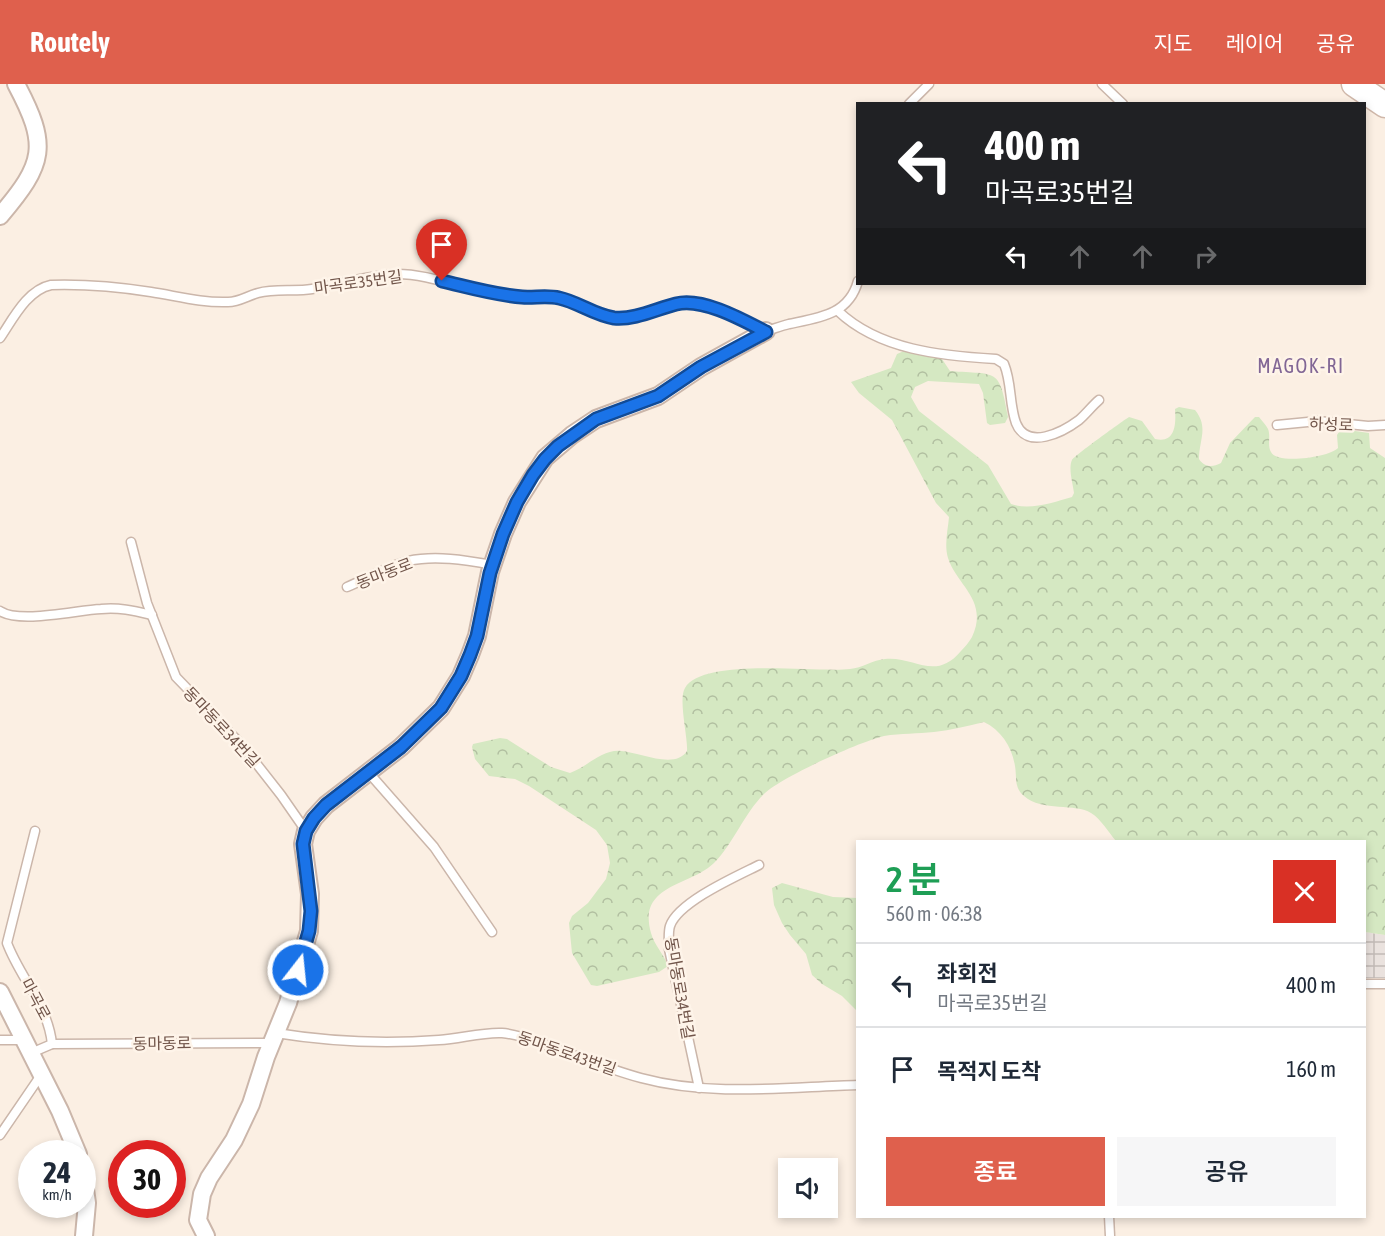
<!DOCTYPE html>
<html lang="ko">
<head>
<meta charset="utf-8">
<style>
  :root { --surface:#fff; --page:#f6f6f7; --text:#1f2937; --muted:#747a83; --line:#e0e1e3; --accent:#df604d }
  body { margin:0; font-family:"Asap Condensed","Noto Sans KR",sans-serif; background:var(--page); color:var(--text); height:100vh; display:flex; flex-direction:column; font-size:22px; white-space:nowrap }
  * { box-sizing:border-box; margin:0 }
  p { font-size:20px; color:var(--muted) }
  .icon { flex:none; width:33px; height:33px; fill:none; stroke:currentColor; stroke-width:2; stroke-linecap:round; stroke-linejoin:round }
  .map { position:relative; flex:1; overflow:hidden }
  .panel { position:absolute; left:856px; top:756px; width:510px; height:378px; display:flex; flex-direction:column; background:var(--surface); border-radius:0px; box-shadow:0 3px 9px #0003 }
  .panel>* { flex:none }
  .hud { position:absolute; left:856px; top:18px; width:510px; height:183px; border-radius:0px; box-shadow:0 3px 9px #0003; background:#202124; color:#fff; overflow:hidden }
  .buttons { position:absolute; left:778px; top:1074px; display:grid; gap:12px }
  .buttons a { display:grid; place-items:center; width:60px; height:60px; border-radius:0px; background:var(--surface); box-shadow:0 3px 9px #0003; font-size:30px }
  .speed { position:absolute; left:18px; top:1056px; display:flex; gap:12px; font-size:30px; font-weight:700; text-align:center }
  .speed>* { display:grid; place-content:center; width:78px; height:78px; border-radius:50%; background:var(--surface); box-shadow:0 3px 9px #0003; line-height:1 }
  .speed small { font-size:15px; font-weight:400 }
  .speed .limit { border:9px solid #d22; background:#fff; color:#111 }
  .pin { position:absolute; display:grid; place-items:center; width:51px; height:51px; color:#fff; margin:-62px -26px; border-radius:50% 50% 50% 0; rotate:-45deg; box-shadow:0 0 6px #0007 }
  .pin .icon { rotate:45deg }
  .me { position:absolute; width:66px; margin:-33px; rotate:16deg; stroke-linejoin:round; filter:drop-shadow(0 0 4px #0008) }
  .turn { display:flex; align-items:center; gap:21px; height:126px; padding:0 30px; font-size:27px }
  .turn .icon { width:78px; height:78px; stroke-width:2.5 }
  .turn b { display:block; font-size:42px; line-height:51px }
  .lanes { display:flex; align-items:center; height:57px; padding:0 30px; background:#0003; justify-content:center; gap:30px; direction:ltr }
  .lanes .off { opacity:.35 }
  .round { display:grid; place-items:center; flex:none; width:63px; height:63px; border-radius:0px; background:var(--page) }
  .head { display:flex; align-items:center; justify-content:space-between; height:102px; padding:0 30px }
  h1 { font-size:36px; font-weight:600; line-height:45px; color:#1e9e55 }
  .action { display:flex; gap:12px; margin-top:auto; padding:12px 30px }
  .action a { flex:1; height:69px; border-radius:0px; background:var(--accent); color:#fff; font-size:24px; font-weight:600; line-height:69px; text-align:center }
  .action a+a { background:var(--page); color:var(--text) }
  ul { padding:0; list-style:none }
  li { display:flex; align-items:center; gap:18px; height:84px; padding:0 30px; border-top:2px solid var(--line) }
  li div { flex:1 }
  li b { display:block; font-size:22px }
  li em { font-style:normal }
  header { display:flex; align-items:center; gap:36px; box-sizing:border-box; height:84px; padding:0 30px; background:var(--accent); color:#fff }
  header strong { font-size:28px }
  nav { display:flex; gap:33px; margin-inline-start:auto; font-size:21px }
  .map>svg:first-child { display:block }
  .industrial { fill:url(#industrial-grid) }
  .forest { fill:url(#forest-crowns) }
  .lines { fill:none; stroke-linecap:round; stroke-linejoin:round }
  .lane-casing { stroke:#cbb6aa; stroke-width:11 }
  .street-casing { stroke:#cbb6aa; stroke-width:20 }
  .secondary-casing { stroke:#d0b8aa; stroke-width:27 }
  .lane { stroke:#fff; stroke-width:8 }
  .street { stroke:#fff; stroke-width:16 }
  .secondary { stroke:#fff; stroke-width:24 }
  .route-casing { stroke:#114b97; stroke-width:15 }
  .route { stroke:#1a73e8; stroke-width:10 }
  .labels { text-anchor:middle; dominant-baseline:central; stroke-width:5; stroke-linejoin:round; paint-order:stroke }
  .street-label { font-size:16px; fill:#71554a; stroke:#fef4e9 }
  .quarter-label { font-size:20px; letter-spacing:1.5px; fill:#816695; stroke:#fef4e9 }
</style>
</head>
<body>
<header>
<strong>Routely</strong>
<nav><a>지도</a><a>레이어</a><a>공유</a></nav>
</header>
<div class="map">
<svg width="1385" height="1152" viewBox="0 0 1385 1152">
  <defs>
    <pattern id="industrial-grid" width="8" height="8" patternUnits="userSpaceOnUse" patternTransform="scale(1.5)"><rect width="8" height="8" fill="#eae2de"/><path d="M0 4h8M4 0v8" fill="none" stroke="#c2bab6"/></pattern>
    <pattern id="forest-crowns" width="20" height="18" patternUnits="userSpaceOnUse" patternTransform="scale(1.5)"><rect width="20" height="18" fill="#d5e8c2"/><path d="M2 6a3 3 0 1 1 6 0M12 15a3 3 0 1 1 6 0" fill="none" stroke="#b1bfa0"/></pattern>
  </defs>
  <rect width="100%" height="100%" fill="#fbefe3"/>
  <polygon class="industrial" points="1365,848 1385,851 1385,894 1365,894"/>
  <g class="forest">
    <path d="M904 267 942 275 950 287C998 291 999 283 1008 333L1005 339 990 341 987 339 983 309 979 300 928 297 915 303 911 313 919 327 988 381 1011 420C1030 427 1054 418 1072 413L1074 409C1073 400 1068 384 1072 376 1074 372 1124 336 1129 333L1142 337 1155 355C1176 360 1176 339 1175 325L1179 323 1195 326C1209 343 1199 356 1199 375 1204 383 1212 384 1221 379L1230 359 1255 333H1259C1262 337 1266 341 1268 345 1271 352 1267 361 1271 368 1277 381 1330 373 1338 364L1337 351 1341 345 1369 349 1370 364 1385 374V851L1365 848V758L1116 757C1109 749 1101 735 1091 729 1076 719 1042 728 1024 712 1014 704 1017 694 1015 682 1012 663 1001 646 984 638 968 642 951 646 934 648 918 650 901 649 884 652 859 658 784 692 765 709 744 729 734 759 714 779 691 802 637 800 651 849 654 861 664 870 668 882L659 888 597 902 591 901 572 869 569 839 572 832 588 819 606 795 610 779 607 761 596 746 529 702 515 695 489 692 475 675 472 663 473 660 500 654 507 655 551 683 570 689C587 683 602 665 621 667 639 668 675 686 687 667 688 653 678 615 685 604 703 573 817 589 850 585 862 584 873 576 885 575 915 572 935 598 961 567 965 563 969 558 972 553 989 516 957 502 948 474 944 461 948 445 949 433L936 419 892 336 859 309 851 298 891 284 897 270Z"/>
    <polygon points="782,799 833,813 858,814 858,928 842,912 822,900 812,891 806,870 790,851 782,839 774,821 772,804"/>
  </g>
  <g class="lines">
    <defs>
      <g id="lane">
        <polyline points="1102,0 1123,20"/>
        <polyline points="909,20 929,0"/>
        <path d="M838 227C879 266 942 272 996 275L1004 280C1012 299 1009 320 1016 339 1027 367 1063 348 1079 336 1086 330 1092 322 1099 316"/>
        <path d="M0 254C13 235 27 206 51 201 84 200 119 203 151 208 177 212 201 219 228 218 239 218 247 212 258 209 275 204 295 208 312 205 340 200 369 191 397 190 429 190 460 204 491 209 516 213 544 210 568 216 584 220 597 232 614 234 636 236 656 225 676 220 702 213 742 236 766 247 773 245 781 242 789 240 818 234 849 231 858 197"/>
        <polyline points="1277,341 1318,337 1368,342 1385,341"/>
        <polyline points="131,458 147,519 176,593 241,660 281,711 306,747"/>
        <path d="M347 503C366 495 387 482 408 477 435 471 465 476 493 481"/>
        <path d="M0 527C20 540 77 526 101 525 119 523 135 527 152 531"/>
        <polyline points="369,689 434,763 492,848"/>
        <polyline points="1365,900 1385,900"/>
        <path d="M276 949C331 958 383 960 439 956 460 955 481 948 502 949 517 950 532 956 546 961 577 972 608 985 641 994 711 1013 786 1003 858 1001"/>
        <polyline points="0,956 24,956"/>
        <polyline points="52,960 272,959"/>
        <path d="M31 969 52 960C48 921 20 894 7 859L35 747"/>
        <path d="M699 1004 669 865C669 858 668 848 670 842 678 818 737 792 759 781"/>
        <polyline points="0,1051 41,991"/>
        <polyline points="1109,1132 1110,1152"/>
      </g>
      <g id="street">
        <path d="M0 132C45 79 49 62 16 0"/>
        <polyline points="0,908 60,1027 78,1070"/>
        <polyline points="82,1085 87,1119 84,1152"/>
        <polyline points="206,1152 198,1136 202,1110 209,1094 234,1056 251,1020 266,973 288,919 309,847 310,810 303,760 306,747 314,734 326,721 401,663 441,624 461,592 470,571 477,552 490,488 503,450 517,418 545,374 572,351 596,335 658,312 701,283 766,247"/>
      </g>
      <polyline id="secondary" points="1354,0 1385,21"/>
    </defs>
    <use href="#lane" class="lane-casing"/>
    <use href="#street" class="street-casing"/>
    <use href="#secondary" class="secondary-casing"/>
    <use href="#lane" class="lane"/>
    <use href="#street" class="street"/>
    <use href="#secondary" class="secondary"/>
  </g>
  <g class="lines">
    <defs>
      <path id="route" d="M298 886 309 847 311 827 303 760 306 747 314 734 326 721 401 663 441 624 461 592 470 571 477 552 490 489 503 450 517 418 533 391 545 375 558 362 596 335 658 312 701 283 766 248C743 236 702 213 676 220 656 225 635 236 614 234 594 231 578 218 559 214 547 211 534 214 522 213 495 211 468 203 442 197"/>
    </defs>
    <use href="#route" class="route-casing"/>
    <use href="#route" class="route"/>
  </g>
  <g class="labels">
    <g class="street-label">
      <text transform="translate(358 198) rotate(-8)">마곡로35번길</text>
      <text transform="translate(1331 340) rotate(2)">하성로</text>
      <text transform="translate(384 489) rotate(-21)">동마동로</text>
      <text transform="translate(222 643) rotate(47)">동마동로34번길</text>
      <text transform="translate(680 904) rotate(80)">동마동로34번길</text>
      <text transform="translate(36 915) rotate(62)">마곡로</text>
      <text transform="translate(162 959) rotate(-1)">동마동로</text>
      <text transform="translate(567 969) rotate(19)">동마동로43번길</text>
    </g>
    <g class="quarter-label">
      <text x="1301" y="281">MAGOK-RI</text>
    </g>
  </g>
</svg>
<div class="buttons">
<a><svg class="icon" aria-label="sound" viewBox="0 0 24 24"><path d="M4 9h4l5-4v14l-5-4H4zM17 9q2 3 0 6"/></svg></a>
</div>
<div class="speed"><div>24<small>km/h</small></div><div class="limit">30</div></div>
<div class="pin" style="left:442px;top:197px;background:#d93025"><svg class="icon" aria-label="arrive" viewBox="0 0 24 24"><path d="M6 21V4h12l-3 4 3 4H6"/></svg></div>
<svg class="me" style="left:298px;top:886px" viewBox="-20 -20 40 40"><circle r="17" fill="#1a73e8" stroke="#fff" stroke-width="3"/><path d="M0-11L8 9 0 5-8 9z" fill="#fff"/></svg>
<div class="hud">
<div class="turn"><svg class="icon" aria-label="left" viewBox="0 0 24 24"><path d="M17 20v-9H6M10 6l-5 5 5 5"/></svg><div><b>400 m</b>마곡로35번길</div></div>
<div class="lanes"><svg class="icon" aria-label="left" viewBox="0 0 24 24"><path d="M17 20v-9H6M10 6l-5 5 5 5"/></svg><svg class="icon off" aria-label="ahead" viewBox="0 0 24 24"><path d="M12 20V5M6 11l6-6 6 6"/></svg><svg class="icon off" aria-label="ahead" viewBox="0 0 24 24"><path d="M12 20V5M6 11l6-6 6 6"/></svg><svg class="icon off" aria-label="right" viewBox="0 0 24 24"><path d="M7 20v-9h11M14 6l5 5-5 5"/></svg></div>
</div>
<section class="panel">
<div class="head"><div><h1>2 분</h1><p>560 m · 06:38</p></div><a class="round" style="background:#d93025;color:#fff"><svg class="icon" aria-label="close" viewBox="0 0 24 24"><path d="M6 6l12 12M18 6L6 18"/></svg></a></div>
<ul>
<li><svg class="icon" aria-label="left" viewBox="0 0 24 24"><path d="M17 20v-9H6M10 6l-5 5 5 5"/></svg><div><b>좌회전</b><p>마곡로35번길</p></div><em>400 m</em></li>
<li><svg class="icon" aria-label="arrive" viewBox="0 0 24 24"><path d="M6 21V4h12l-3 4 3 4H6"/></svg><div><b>목적지 도착</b></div><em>160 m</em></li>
</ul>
<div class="action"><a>종료</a><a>공유</a></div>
</section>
</div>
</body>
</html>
